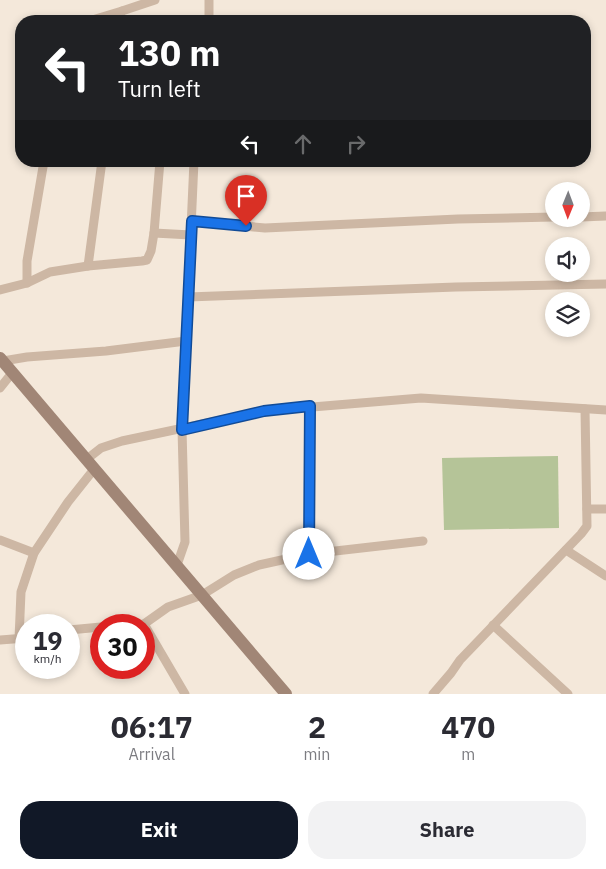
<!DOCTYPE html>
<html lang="en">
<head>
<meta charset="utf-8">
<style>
  :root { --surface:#fff; --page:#f2f2f3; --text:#2b2b33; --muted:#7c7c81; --accent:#111827 }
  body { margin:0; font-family:"IBM Plex Sans",sans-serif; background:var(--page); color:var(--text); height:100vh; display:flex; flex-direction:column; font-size:19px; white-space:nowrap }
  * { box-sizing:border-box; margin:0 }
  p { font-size:16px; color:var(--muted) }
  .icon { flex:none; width:28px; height:28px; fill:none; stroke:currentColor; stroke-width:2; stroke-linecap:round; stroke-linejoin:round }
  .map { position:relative; height:694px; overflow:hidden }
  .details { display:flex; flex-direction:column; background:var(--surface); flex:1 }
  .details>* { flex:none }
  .guide { position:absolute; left:15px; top:15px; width:576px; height:152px; border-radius:20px; box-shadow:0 2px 8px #0003; background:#202124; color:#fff; overflow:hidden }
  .needle { width:32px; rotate:181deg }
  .controls { position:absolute; left:545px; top:182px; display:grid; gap:10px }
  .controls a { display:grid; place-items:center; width:45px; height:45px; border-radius:50%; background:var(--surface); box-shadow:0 2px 8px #0003; font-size:25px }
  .speed { position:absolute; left:15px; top:614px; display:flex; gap:10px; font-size:25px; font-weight:700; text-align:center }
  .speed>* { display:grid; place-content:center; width:65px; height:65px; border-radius:50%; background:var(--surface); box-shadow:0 2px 8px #0003; line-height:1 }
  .speed small { font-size:12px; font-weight:400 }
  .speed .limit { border:8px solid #d22; background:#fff; color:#111 }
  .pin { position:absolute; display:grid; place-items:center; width:42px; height:42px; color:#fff; margin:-51px -21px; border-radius:50% 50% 50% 0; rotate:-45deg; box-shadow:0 0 5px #0007 }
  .pin .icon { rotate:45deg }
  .me { position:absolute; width:55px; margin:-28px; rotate:0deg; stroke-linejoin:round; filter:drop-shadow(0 0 4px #0008) }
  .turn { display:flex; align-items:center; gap:18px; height:105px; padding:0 20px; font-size:22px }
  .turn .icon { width:65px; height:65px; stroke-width:2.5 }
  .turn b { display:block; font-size:35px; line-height:42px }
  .lanes { display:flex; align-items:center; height:48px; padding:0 20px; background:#0003; justify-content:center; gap:25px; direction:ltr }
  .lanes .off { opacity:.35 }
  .eta { display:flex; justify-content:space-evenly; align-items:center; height:85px; text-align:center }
  .eta b { font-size:30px; font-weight:800; line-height:35px }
  .button { display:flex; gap:10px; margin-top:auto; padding:10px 20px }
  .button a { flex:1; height:58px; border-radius:20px; background:var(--accent); color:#fff; font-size:20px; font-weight:800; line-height:58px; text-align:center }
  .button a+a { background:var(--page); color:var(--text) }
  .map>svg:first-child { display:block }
  .green { fill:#b5c498 }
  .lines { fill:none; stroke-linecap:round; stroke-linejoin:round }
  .minor { stroke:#cdb7a4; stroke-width:9 }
  .secondary { stroke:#a18676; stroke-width:12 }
  .route-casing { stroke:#114b97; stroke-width:12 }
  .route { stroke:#1a73e8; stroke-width:9 }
</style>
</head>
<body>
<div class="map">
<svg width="606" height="694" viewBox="0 0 606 694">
  <rect width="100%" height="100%" fill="#f4e8da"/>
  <polygon class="green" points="558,456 559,528 444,530 442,458"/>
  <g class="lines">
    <g class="minor">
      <polyline points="209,0 209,21"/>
      <polyline points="89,21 122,11"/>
      <polyline points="116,21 122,11 155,0"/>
      <polyline points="581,217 606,216"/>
      <polyline points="192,221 265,228 458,219 554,217"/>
      <polyline points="154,233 160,161"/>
      <polyline points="88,266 102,161"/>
      <polyline points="27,283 27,261 44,161"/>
      <polyline points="0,290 27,283 50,272 88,266 142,261 147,260 151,251 154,233 191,235"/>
      <polyline points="188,297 456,287 606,284"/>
      <polyline points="3,361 27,357 106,351 186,341"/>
      <polyline points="0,388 12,373"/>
      <polyline points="87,459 101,448 122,441 264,411 421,398 606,410"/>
      <polyline points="587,509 606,509"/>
      <polyline points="0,540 34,553"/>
      <polyline points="566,550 606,576"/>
      <polyline points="309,554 310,406"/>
      <polyline points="177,565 185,542 182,429 194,161"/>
      <polyline points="144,624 185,694"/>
      <polyline points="127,625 144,624 168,607 202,595 234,575 259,565 309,554 423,541"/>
      <polyline points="493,625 568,694"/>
      <polyline points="69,630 101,627"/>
      <polyline points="19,639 21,592 34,553 68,502 95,468"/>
      <polyline points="0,640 26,638"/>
      <polyline points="433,694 451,673 460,660 581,534 587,526 585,409"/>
    </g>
    <polyline class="secondary" points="0,358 286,694"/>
  </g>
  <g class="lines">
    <defs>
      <polyline id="route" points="246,226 192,221 182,430 264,411 310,406 309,554"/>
    </defs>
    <use href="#route" class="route-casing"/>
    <use href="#route" class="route"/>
  </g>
</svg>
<div class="controls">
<a><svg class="needle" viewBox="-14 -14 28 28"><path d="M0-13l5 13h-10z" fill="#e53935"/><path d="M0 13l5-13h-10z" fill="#7c7c81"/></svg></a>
<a><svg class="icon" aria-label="sound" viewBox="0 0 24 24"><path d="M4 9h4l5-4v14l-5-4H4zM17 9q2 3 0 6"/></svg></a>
<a><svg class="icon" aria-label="layers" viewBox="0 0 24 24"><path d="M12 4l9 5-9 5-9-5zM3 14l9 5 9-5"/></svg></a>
</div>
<div class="speed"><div>19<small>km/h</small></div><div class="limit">30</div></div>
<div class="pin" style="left:246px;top:226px;background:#d93025"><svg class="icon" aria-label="arrive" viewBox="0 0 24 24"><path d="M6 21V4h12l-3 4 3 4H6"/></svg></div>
<svg class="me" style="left:309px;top:554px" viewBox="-20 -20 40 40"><circle r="19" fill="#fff"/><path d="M0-13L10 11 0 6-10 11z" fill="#1a73e8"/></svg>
<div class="guide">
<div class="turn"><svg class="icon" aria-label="left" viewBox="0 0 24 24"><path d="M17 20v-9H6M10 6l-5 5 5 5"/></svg><div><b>130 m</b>Turn left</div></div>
<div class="lanes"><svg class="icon" aria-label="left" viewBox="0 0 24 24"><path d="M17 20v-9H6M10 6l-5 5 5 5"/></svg><svg class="icon off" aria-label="ahead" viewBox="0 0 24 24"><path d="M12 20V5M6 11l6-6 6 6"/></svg><svg class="icon off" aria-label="right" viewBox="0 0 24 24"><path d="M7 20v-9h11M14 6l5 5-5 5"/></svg></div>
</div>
</div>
<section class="details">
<div class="eta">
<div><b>06:17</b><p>Arrival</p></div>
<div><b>2</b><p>min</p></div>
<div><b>470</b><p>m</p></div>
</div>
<div class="button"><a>Exit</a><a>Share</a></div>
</section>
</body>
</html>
